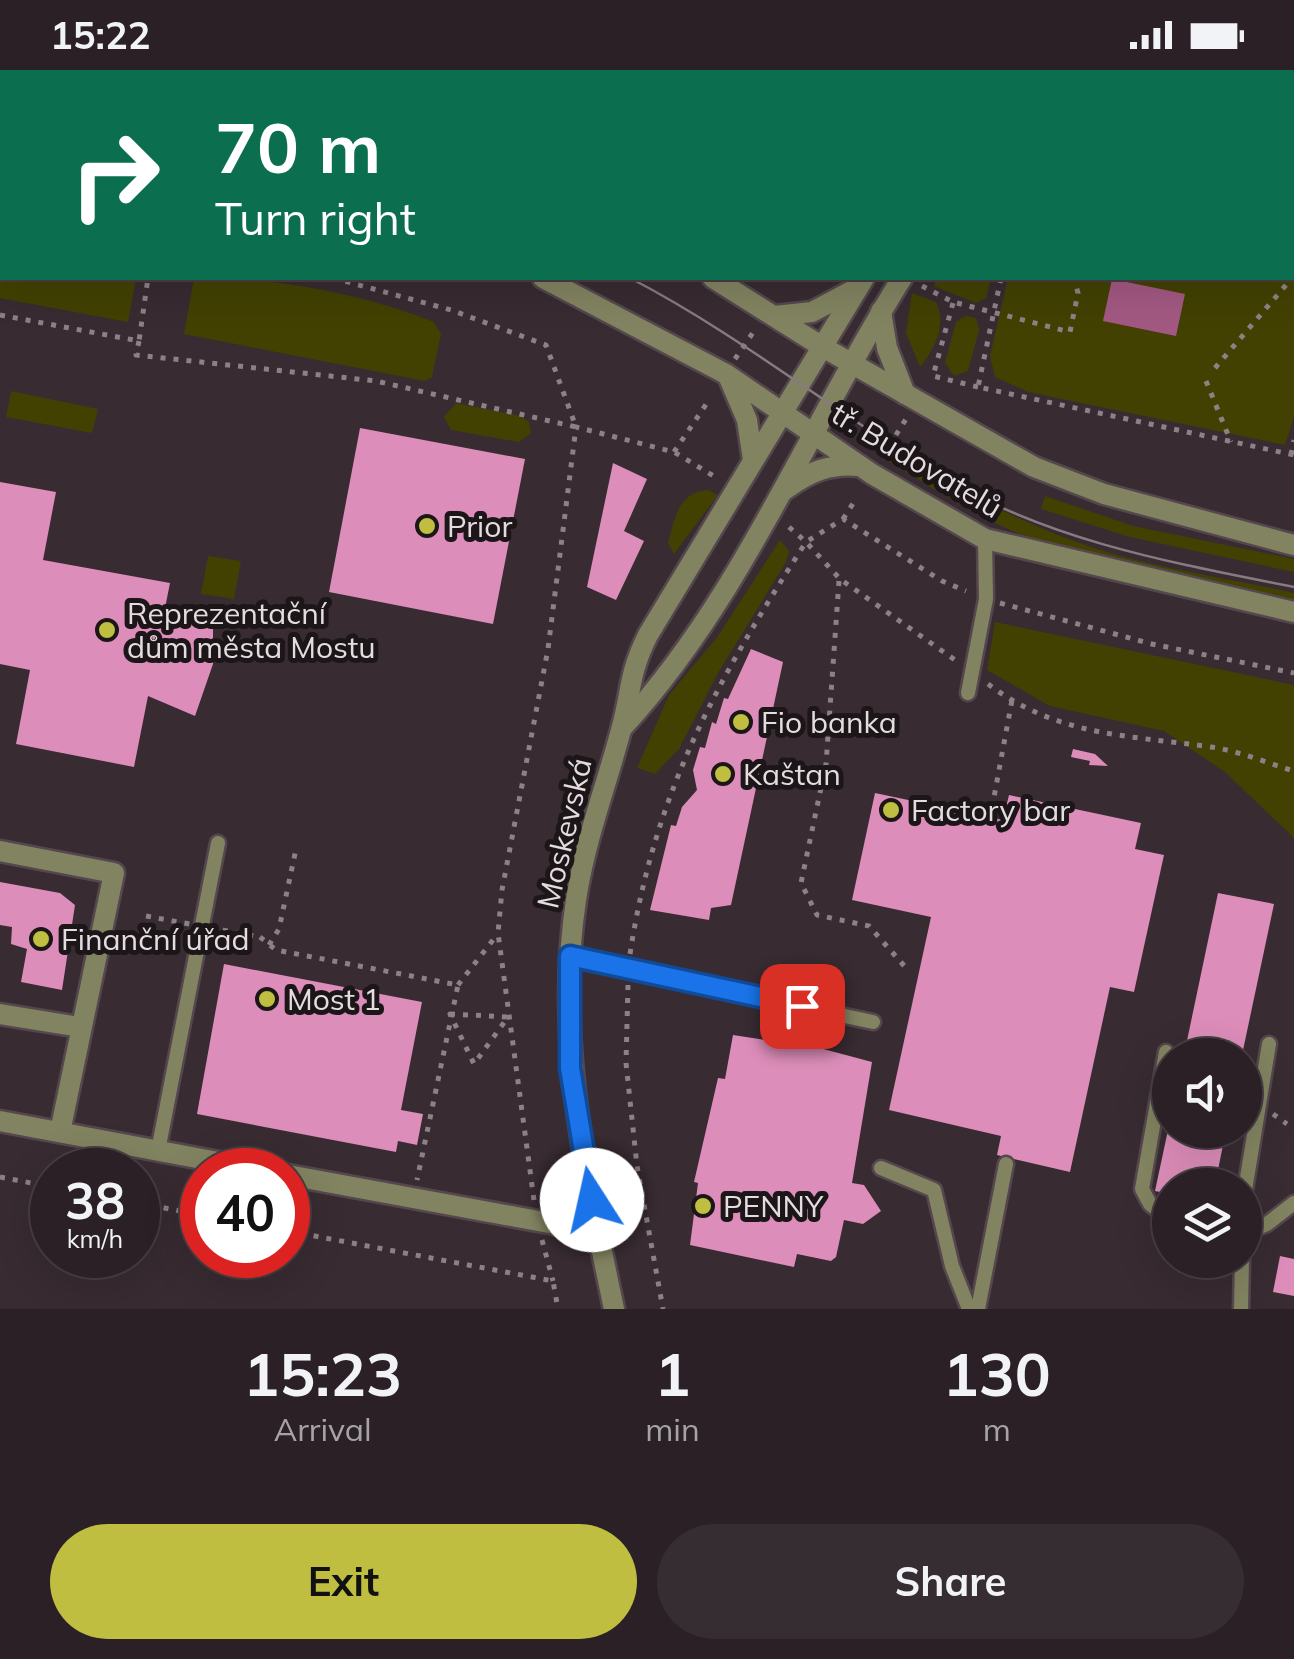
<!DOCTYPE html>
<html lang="en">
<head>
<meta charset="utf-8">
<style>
  :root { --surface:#2a2026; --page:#362d32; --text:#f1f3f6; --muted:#a5a3a7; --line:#463e43; --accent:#bfbe41 }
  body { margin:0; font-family:Mulish,sans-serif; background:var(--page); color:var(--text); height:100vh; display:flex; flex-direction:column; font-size:38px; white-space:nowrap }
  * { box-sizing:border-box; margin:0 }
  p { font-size:32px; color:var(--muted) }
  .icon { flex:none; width:55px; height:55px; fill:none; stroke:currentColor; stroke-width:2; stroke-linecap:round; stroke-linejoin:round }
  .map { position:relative; height:1239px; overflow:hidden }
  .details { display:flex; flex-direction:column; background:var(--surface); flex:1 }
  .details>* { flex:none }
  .banner { position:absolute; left:0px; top:0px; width:1295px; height:210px; box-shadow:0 10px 40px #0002,0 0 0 2px var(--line); background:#0b6e4f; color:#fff; overflow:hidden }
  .tools { position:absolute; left:1152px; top:968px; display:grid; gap:20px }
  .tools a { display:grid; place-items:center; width:110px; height:110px; border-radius:50%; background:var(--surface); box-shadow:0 10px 40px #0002,0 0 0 2px var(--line); font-size:50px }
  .speed { position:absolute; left:30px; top:1078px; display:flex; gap:20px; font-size:50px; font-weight:700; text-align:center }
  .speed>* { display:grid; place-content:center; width:130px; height:130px; border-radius:50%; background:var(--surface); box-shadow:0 10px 40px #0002,0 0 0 2px var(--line); line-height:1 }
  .speed small { font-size:25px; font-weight:400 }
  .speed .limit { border:15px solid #d22; background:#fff; color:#111 }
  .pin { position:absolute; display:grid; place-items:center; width:85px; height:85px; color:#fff; margin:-42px; border-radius:20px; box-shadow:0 5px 15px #0006 }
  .me { position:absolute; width:110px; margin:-55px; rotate:350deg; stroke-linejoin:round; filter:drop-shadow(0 0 8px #0008) }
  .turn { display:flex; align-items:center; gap:35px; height:210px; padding:0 50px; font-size:45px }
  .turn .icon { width:130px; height:130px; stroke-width:2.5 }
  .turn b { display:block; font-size:70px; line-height:85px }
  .eta { display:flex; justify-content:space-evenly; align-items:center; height:170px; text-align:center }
  .eta b { font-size:60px; font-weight:700; line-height:70px }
  .cta { display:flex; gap:20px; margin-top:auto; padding:20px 50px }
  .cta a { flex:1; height:115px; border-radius:60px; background:var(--accent); color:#111; font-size:40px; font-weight:700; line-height:115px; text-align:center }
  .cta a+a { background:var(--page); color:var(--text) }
  .status { display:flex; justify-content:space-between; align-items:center; height:70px; padding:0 50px; background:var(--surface); direction:ltr }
  .status svg { height:28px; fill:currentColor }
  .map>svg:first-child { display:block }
  .green { fill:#424102 }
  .water { fill:#a25882 }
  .building { fill:#dc8db9 }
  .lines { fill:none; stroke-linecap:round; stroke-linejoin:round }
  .service-casing { stroke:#54474e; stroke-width:19 }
  .minor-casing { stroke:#54474e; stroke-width:25 }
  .tertiary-casing { stroke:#54474e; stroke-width:25 }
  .path { stroke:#8c8187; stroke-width:5; stroke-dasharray:5 8; stroke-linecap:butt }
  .service { stroke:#828360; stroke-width:14 }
  .minor { stroke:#828360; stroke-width:20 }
  .tertiary { stroke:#828360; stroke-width:20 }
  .tram { stroke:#867b81; stroke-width:2.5 }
  .path-bridge { stroke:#8c8187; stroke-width:5; stroke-dasharray:5 8; stroke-linecap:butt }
  .route-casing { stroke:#114b97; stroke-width:25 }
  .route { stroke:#1a73e8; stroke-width:18 }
  .poi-dot { fill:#bfbe41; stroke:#1c1619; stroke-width:4 }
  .labels { text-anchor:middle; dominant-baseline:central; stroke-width:10; stroke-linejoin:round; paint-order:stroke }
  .street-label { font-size:30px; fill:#e4dce0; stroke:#1c1619 }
  .poi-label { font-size:30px; fill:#e4dce0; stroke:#1c1619; text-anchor:start }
</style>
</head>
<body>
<div class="status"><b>15:22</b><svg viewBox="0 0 49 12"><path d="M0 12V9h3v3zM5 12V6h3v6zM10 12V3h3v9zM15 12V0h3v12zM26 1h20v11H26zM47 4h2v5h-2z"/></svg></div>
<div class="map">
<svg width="1294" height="1239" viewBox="0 0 1294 1239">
  <rect width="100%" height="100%" fill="#382b32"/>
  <g class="green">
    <polygon points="1294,119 1294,347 1285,375 1028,322 995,307 990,286 1008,208 1292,208"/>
    <polygon points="0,160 2,208 136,208 128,252 0,228"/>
    <path d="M194 208C273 207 360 223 434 252L441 264 432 307 425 311 184 264Z"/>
    <polygon points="937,208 991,208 986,228 976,233 934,216"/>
    <path d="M912 223 936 232C947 255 935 278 920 297L906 263Z"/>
    <polygon points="966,246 976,248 979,260 968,301 954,306 945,293 956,252"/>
    <polygon points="11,321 98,339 92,363 6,347"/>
    <polygon points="456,333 520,346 529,352 531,363 519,372 451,360 444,347"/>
    <path d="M894 381C962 422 1031 459 1107 482 1168 500 1232 509 1294 523V535C1208 516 1113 504 1031 469 980 448 934 419 888 391Z"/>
    <path d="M708 420 718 425 674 484 668 473C675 448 678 422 708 420Z"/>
    <polygon points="1045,426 1133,456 1294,489 1294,502 1130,467 1041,439"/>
    <polygon points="780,470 789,481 786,492 718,603 679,679 655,704 637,698 669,625 718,566"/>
    <polygon points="208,486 241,491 234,529 201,524"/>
    <polygon points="995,552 1294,615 1294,768 1225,702 1164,661 1050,636 987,600"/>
  </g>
  <polygon class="water" points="1112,209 1185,224 1176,266 1103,251"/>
  <g class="building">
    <polygon points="360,358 525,389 493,554 329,522"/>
    <polygon points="613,393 647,409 624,461 644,471 616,530 587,517"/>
    <polygon points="0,412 56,422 43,490 170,513 162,553 213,551 213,594 195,646 148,626 134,697 16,674 30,600 0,594"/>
    <polygon points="751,579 783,592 731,835 711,838 709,850 650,840 671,755 676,756 682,737 697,720 693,700 700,677 705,678 712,652 716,654 724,628 728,629"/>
    <polygon points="1073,679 1095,684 1108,696 1089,695 1090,691 1071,687"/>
    <polygon points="875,723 1003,750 1009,725 1141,753 1135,779 1164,785 1134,922 1110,917 1070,1102 997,1085 1001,1066 889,1040 931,847 852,830"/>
    <polygon points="0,812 60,823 75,835 62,920 21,912 27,879 11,874 12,857 0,855"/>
    <polygon points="1218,823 1274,834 1242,985 1184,985"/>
    <polygon points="224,894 422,932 401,1040 423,1044 417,1075 398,1071 396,1082 197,1044"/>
    <polygon points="733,965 797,975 797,972 872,992 852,1113 864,1115 881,1141 863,1154 844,1150 836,1187 831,1191 797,1184 794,1197 690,1175 698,1113 694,1112 718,1008 725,1009"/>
    <polygon points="1168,1060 1226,1060 1215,1115 1170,1115 1170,1124 1155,1121"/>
    <polygon points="1280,1186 1294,1189 1294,1226 1273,1222"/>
  </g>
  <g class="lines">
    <defs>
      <g id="service">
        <polyline points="968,623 986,529 985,469"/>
        <polyline points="570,887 873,952"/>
        <polyline points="1166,982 1142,1119 1150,1134 1170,1150"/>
        <polyline points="158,1081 218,773"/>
        <polyline points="881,1098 934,1120 952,1196 969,1239"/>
        <polyline points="1245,1120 1269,974"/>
        <polyline points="1245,1163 1267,1154 1294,1133"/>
        <polyline points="978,1239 1006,1094"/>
        <polyline points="1241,1239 1242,1190"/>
      </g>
      <g id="minor">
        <polyline points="991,0 991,2"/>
        <polyline points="1292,112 1294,112"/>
        <polyline points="0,146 2,146"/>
        <polyline points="0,781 114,803 60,1062"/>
        <polyline points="0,944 80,957"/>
        <polyline points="0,1051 261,1100"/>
        <polyline points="288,1105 598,1162"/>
      </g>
      <g id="tertiary">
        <polyline points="978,2 979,0"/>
        <polyline points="0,12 2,13"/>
        <polyline points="0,84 2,84"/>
        <polyline points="543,208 726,304 872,404 985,469 1294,542"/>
        <polyline points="713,208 821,276 1034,397 1104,424 1294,475"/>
        <polyline points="881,241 887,278 905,324"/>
        <polyline points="775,246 812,242 857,218"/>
        <polyline points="729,308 747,350 753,390"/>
        <path d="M786 419C810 401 831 393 860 396"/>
        <path d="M622 658C742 528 809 356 902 208"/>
        <path d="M614 1239C586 1105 555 967 576 830 585 770 606 717 621 660 632 621 628 605 648 565L864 208"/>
      </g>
    </defs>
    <use href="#service" class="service-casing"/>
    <use href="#minor" class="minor-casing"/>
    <use href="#tertiary" class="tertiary-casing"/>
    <g class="path">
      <polyline points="174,0 175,2"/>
      <polyline points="231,0 243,2"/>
      <polyline points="223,2 225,0"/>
      <polyline points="930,2 930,0"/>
      <polyline points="1047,2 1047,0"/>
      <polyline points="1292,176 1294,177"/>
      <polyline points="333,208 451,240 546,275 576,357"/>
      <polyline points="1001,208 978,317 1294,385"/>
      <polyline points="788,209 789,208"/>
      <polyline points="922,216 953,232 1070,262 1078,223 1074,208"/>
      <polyline points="953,233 933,306 978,317"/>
      <polyline points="0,245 139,271 148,208"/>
      <polyline points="139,271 136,285 376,311 576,357"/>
      <polyline points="735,289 754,261"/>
      <polyline points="1215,298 1292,208"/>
      <polyline points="1206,311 1231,372"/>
      <polyline points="674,382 707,333"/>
      <polyline points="1291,385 1294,370"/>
      <polyline points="882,387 906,349"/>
      <polyline points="843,449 854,432"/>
      <polyline points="789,457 806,472 843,449 942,511 966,521"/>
      <polyline points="839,511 826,694 801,813 817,845 869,856 907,899"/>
      <polyline points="1000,533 1152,574 1294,603"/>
      <path d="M988 614C1059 667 1128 665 1211 677 1239 681 1267 693 1294 701"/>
      <polyline points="992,738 1012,630"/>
      <polyline points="260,867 276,880 458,915 417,1110"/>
      <polyline points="269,875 279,859 296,779"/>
      <path d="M630 884C655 720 718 609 806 472L840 509 955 590"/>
      <polyline points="458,915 496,866"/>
      <polyline points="628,915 626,993 637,1096 663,1239"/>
      <polygon points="450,944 508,947 474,994"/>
      <polyline points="1273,1044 1287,1054"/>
      <polyline points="0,1107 52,1117"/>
      <polyline points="534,1130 498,863 502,820 548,579 576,357 674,382 717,408"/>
      <polyline points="138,1133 202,1145"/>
      <polyline points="288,1161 553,1211 558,1239"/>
      <polyline points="542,1170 553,1211"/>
    </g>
    <use href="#service" class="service"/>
    <use href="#minor" class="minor"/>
    <use href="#tertiary" class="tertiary"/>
    <g class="tram">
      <polyline points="0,58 2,59"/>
      <path d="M630 208C740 265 838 345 946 409 1053 472 1174 493 1294 517"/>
    </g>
    <polyline class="path-bridge" points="146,846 260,867"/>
  </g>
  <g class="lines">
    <defs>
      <polyline id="route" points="592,1130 570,998 570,886 802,936"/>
    </defs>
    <use href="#route" class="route-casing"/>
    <use href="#route" class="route"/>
  </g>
  <g class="poi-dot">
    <circle cx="427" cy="456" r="10"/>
    <circle cx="107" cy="560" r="10"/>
    <circle cx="741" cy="652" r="10"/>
    <circle cx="723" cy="704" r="10"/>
    <circle cx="891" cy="740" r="10"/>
    <circle cx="41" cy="869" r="10"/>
    <circle cx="267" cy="929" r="10"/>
    <circle cx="703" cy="1136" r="10"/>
  </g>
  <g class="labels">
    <g class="street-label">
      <text transform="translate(917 390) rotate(31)">tř. Budovatelů</text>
      <text transform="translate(564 763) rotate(-77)">Moskevská</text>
    </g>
    <g class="poi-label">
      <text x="447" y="456">Prior</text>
      <text x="127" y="543">Reprezentační<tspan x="127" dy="34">dům města Mostu</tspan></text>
      <text x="761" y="652">Fio banka</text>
      <text x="743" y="704">Kaštan</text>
      <text x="911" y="740">Factory bar</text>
      <text x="61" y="869">Finanční úřad</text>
      <text x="287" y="929">Most 1</text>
      <text x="723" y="1136">PENNY</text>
    </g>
  </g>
</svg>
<div class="tools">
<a><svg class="icon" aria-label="sound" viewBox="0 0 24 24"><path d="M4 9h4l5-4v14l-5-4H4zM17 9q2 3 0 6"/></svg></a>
<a><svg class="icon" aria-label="layers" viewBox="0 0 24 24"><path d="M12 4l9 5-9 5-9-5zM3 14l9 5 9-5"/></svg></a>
</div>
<div class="speed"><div>38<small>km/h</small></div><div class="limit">40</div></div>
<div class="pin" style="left:802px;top:936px;background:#d93025"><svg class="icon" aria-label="arrive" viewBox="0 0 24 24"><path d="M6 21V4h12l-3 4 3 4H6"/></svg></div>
<svg class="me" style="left:592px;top:1130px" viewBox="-20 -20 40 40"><circle r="19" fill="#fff"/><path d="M0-13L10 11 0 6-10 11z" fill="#1a73e8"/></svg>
<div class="banner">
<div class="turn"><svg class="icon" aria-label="right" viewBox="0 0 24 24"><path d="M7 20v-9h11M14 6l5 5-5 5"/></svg><div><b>70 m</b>Turn right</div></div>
</div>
</div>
<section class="details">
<div class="eta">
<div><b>15:23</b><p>Arrival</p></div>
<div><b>1</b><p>min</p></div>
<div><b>130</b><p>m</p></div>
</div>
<div class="cta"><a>Exit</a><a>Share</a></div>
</section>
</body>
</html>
